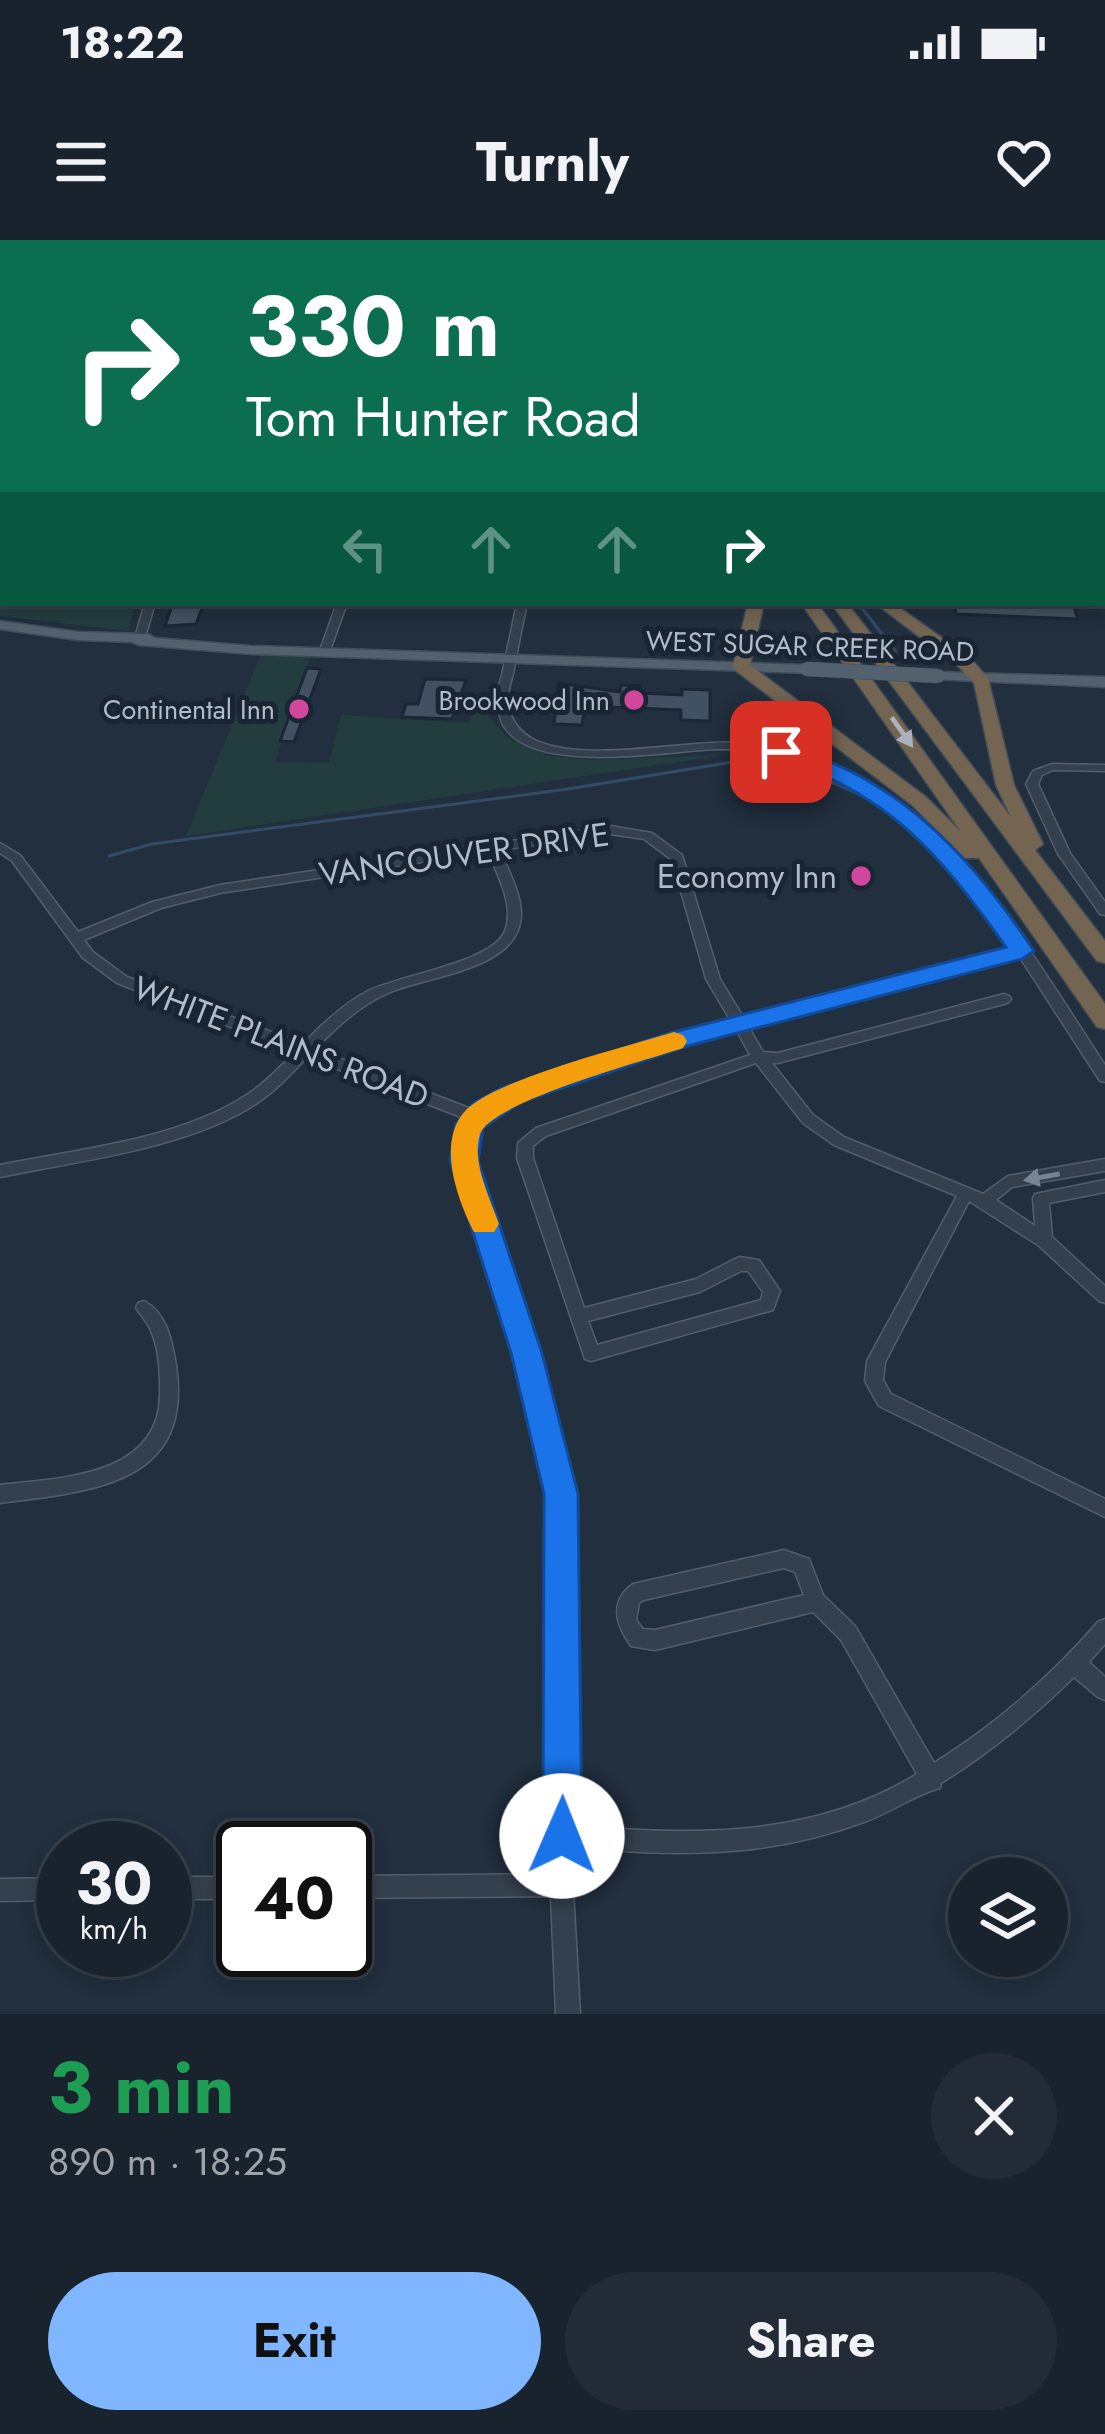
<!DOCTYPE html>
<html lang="en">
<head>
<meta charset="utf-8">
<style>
  :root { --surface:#19232e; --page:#222b36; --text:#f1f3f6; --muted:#9fa4aa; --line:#37404a; --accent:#80b6ff }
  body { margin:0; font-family:Jost,sans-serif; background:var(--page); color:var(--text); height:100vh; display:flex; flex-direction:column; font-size:45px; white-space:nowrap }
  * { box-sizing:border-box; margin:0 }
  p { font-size:39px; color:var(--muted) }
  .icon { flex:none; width:66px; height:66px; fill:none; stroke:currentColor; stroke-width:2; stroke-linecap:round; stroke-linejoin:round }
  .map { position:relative; height:1774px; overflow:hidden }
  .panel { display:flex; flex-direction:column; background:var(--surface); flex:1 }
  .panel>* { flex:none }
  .guide { position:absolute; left:0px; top:0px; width:1107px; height:366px; box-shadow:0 6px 18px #0003,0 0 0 3px var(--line); background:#0b6e4f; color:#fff; overflow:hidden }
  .buttons { position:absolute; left:948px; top:1617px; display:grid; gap:24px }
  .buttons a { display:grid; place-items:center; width:120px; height:120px; border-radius:50%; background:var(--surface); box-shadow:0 6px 18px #0003,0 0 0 3px var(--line); font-size:60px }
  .speed { position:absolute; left:36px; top:1581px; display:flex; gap:24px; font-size:60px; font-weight:700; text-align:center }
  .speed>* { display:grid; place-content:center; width:156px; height:156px; border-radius:50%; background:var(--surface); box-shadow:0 6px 18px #0003,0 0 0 3px var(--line); line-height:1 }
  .speed small { font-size:30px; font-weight:400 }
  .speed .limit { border:6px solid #111; border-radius:18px; background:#fff; color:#111 }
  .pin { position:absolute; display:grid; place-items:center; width:102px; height:102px; color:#fff; margin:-51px; border-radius:24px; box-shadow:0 6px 18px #0006 }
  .me { position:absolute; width:132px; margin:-66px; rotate:1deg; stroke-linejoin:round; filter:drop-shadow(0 0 9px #0008) }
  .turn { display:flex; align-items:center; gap:42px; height:252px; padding:0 48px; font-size:54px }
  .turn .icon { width:156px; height:156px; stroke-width:2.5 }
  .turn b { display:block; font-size:84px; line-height:102px }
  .lanes { display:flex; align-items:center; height:114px; padding:0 48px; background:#0003; justify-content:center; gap:60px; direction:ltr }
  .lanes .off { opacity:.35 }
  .round { display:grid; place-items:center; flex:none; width:126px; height:126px; border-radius:63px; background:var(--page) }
  .overview { display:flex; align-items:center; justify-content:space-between; height:204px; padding:0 48px }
  h1 { font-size:72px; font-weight:700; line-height:90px; color:#1e9e55 }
  .cta { display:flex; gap:24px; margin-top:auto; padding:24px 48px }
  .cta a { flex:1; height:138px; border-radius:72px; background:var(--accent); color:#111; font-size:48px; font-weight:700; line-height:138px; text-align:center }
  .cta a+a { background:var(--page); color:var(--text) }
  .status { display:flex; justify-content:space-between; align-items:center; height:84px; padding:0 60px; background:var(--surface); direction:ltr }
  .status svg { height:33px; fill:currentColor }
  header { display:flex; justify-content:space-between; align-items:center; height:156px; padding:0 48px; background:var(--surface); font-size:54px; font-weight:700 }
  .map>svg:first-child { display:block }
  .green { fill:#233d3f }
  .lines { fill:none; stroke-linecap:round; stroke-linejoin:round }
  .stream { stroke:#344b66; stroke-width:3 }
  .building { fill:#425162; stroke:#1c2735; stroke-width:3 }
  .minor-casing { stroke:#535e6c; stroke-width:3 }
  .major-casing { stroke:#414c5a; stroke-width:3 }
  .highway-casing { stroke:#404b59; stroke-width:3 }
  .minor { fill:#35404e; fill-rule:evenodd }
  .major { fill:#53606e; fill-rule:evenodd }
  .highway { fill:#746552; fill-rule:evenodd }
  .major-bridge-casing { stroke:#414c5a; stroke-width:15; stroke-linecap:butt }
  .major-bridge { stroke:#53606e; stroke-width:14 }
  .oneway { fill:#abb2bd }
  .oneway2 { fill:#798492 }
  .route { fill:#1a73e8; stroke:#114b97; stroke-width:3 }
  .slow { fill:#f59e0b }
  .hotel-dot { fill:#d1479c; stroke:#1a2533; stroke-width:4.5 }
  .labels { text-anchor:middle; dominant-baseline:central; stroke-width:10; stroke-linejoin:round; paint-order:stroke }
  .far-street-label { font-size:27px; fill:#b1bbc9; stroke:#1a2533 }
  .far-poi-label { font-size:27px; fill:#b1bbc9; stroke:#1a2533; text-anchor:end }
  .street-label { font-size:33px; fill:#b1bbc9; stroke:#1a2533 }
  .poi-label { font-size:33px; fill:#b1bbc9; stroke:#1a2533; text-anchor:end }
</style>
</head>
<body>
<div class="status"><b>18:22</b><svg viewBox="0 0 49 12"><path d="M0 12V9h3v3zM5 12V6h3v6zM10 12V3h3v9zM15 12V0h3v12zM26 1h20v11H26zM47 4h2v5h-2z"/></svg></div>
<header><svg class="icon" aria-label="menu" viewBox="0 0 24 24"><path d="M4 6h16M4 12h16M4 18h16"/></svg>Turnly<svg class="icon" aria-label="heart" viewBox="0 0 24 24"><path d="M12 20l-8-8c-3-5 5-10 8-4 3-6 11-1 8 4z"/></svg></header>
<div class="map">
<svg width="1105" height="1774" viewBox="0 0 1105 1774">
  <rect width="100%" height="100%" fill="#212f3e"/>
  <g class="green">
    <polygon points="0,20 3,363 135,363 128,391 0,376"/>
    <polygon points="261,414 311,415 275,522 329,523 341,475 469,483 475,461 508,498 550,516 594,520 731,514 186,596"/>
  </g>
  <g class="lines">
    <g class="stream">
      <polyline points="76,0 83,3"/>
      <polyline points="858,363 896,412"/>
      <polyline points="109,616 152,604 568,549 733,522 801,529 868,558"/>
    </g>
  </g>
  <g class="building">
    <polygon points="173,363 204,363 196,384 165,386"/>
    <polygon points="954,363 1074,367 1078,379 956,374"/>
    <polygon points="307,428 321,429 294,502 280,501"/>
    <polygon points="425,439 466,440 452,479 402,477 406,464 418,464"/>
    <polygon points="559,443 620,452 621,445 640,446 640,453 682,455 682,449 710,450 710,481 681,480 681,470 585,466 582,485 554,484"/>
  </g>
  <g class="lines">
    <defs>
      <g id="minor">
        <rect x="548" y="0" width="6" height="3"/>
        <rect x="604" y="0" width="6" height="3"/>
        <polygon points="940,0 948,2 949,3 937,3"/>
        <polygon points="1084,0 1091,0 1088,3 1081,3"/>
        <rect x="1104" y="131" width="1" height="5"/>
        <rect x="1104" y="249" width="1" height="6"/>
        <rect x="1104" y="297" width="1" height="7"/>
        <rect x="1104" y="353" width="1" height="6"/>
        <polygon points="145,363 155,363 144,401 139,404 134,401"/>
        <polygon points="337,363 347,363 329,413 320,415 319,413"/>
        <path d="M517 363H527C522 387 517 411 513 434 511 442 507 453 508 461 508 476 518 490 531 498 573 522 663 505 711 503 910 493 1011 683 1105 825V842L1100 841 1019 716 748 786 763 812 778 813 1004 754 1009 756 1011 759 1009 762 1004 764 778 823H772L813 875 844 897 983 954 1008 936 1105 919V931L1012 947 996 960 1035 986 1033 958 1035 954 1105 940V952L1049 963 1052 997 1105 1046V1063L1099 1061 1038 1005 969 961 885 1122 883 1140 891 1154 1105 1259V1277L879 1166 865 1141 867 1121 957 956 834 905 803 883 756 823 546 896 533 906V918L584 1068 696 1039 739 1017 759 1020 780 1051 773 1070 591 1121 585 1119 517 918 518 903 536 888 750 815 736 789 531 852C490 868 465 882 475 930L548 1149 567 1231 572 1273 578 1398 573 1649 580 1774H556L551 1656 345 1658V1636L551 1634 558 1398 557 1335 549 1231 541 1190 519 1108 459 930 457 903 466 879 307 817C290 835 273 854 251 867 180 910 81 920 0 937V925C78 909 177 900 245 856 264 844 279 828 295 812L117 743 83 718 12 621 0 613V603L20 615 78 692 152 662 220 645 610 586 652 593 682 615 720 739 743 777 1014 708C959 625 888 545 789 517 766 510 741 509 717 509 666 511 538 535 505 488 501 483 497 468 497 462 496 453 500 443 502 435 507 411 512 387 517 363ZM610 594 644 599 672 620 706 739 731 781 521 844 492 857 474 870 315 809C337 787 359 766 388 753 429 735 523 730 521 672 520 651 508 630 500 610ZM488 612C498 636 516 668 504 693 489 723 400 735 368 751 343 764 322 784 303 804L127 737 93 712 84 700 161 668 220 653ZM741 1031H748L763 1052 761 1060 597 1105 588 1081 700 1052Z"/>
        <polygon points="1052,524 1105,525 1105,531 1053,530 1042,535 1038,544 1070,613 1105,662 1105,675 1100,674 1058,614 1026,544 1033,531"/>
        <path d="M144 1061C167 1073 172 1101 176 1125 194 1246 90 1251 0 1263V1245C60 1238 159 1237 160 1155 160 1135 160 1110 151 1091 148 1082 141 1076 136 1068L138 1063Z"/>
        <path d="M784 1310 809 1319 823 1355 855 1386 934 1523C995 1485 1051 1436 1098 1382L1105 1379V1404L1089 1422 1105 1437V1460L1098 1457 1074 1437C1034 1476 990 1513 941 1543L940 1548C914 1555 890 1573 864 1582 777 1614 699 1617 607 1610L599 1607 596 1599 599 1591 607 1588C714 1596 823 1592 917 1534L841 1400 813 1372 655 1410 631 1406C616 1385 608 1362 633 1344ZM784 1328 795 1332 804 1355 655 1390 643 1389 636 1380 639 1363 644 1360Z"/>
        <rect x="165" y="1637" width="78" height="22"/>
        <polygon points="63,1638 63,1660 0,1661 0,1639"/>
      </g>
      <g id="major">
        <polygon points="0,381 78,392 148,394 155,398 251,406 807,425 814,429 807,433 251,414 139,405 132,402 78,400 0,389"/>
        <polygon points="938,432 1105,437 1105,447 933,439 933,433"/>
      </g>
      <g id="highway">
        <rect x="563" y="0" width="10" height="3"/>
        <rect x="587" y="0" width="10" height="3"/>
        <polygon points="748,363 764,363 750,425 926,557 961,592 801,363 817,363 1105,764 1105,789 1097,787 979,618 965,618 912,565 735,430 733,426"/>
        <polygon points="831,363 847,363 1011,577 996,545 974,443 958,426 875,363 893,363 970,418 988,438 1014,545 1043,604 1035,610 1105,701 1105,723 1097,721"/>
      </g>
    </defs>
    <use href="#minor" class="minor-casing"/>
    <use href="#major" class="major-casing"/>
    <use href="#highway" class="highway-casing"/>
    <use href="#minor" class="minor"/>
    <use href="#major" class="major"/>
    <use href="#highway" class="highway"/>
    <defs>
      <polyline id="major-bridge" points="807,429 938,436"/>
    </defs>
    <use href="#major-bridge" class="major-bridge-casing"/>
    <use href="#major-bridge" class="major-bridge"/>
  </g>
  <defs><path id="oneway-solid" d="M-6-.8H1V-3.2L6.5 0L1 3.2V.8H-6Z" transform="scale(3)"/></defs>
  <use class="oneway" href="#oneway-solid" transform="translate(902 492) rotate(55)"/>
  <use class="oneway2" href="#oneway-solid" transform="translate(1042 937) rotate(170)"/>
  <path class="route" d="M781 505C896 535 970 614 1034 711L1022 719 684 807 521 862 483 888 478 920 542 1113 578 1254 582 1596 577 1610 562 1616 548 1610 543 1596 544 1254 511 1113 450 920 456 884 474 863 502 848 670 793 1006 707C938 612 888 552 773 516V507Z"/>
  <path class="slow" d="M674 792 683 795 687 801 683 808C647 820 491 862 480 894 471 921 490 958 499 984L494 992H474C457 959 436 901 466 870 496 839 629 806 674 792Z"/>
  <g class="hotel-dot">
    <circle cx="634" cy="460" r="12"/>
    <circle cx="299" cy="469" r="12"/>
    <circle cx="861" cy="636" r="12"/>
  </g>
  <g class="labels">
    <g class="far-street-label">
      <text transform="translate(810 406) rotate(2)">WEST SUGAR CREEK ROAD</text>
    </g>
    <g class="far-poi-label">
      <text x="610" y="460">Brookwood Inn</text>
      <text x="275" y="469">Continental Inn</text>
    </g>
    <g class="street-label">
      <text transform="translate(464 614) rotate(-8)">VANCOUVER DRIVE</text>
      <text transform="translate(281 802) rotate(21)">WHITE PLAINS ROAD</text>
    </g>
    <g class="poi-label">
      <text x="837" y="636">Economy Inn</text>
    </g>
  </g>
</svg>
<div class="buttons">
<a><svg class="icon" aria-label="layers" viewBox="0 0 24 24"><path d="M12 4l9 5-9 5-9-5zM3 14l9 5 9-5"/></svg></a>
</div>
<div class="speed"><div>30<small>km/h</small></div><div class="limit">40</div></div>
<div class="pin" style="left:781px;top:512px;background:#d93025"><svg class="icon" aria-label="arrive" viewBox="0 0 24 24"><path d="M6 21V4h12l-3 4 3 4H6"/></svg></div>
<svg class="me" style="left:562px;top:1596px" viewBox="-20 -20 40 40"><circle r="19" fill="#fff"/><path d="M0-13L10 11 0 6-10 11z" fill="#1a73e8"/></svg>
<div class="guide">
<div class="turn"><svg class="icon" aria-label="right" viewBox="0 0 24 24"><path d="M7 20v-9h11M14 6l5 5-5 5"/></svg><div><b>330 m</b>Tom Hunter Road</div></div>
<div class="lanes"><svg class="icon off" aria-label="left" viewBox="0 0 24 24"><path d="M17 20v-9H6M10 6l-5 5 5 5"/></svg><svg class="icon off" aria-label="ahead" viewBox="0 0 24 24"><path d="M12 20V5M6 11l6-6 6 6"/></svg><svg class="icon off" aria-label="ahead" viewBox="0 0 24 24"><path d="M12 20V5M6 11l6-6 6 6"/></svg><svg class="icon" aria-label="right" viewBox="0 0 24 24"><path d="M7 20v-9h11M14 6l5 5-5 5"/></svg></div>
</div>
</div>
<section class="panel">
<div class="overview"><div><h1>3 min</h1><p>890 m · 18:25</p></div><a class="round"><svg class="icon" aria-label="close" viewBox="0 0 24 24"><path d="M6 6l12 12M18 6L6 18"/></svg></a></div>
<div class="cta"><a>Exit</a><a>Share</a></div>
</section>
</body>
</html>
